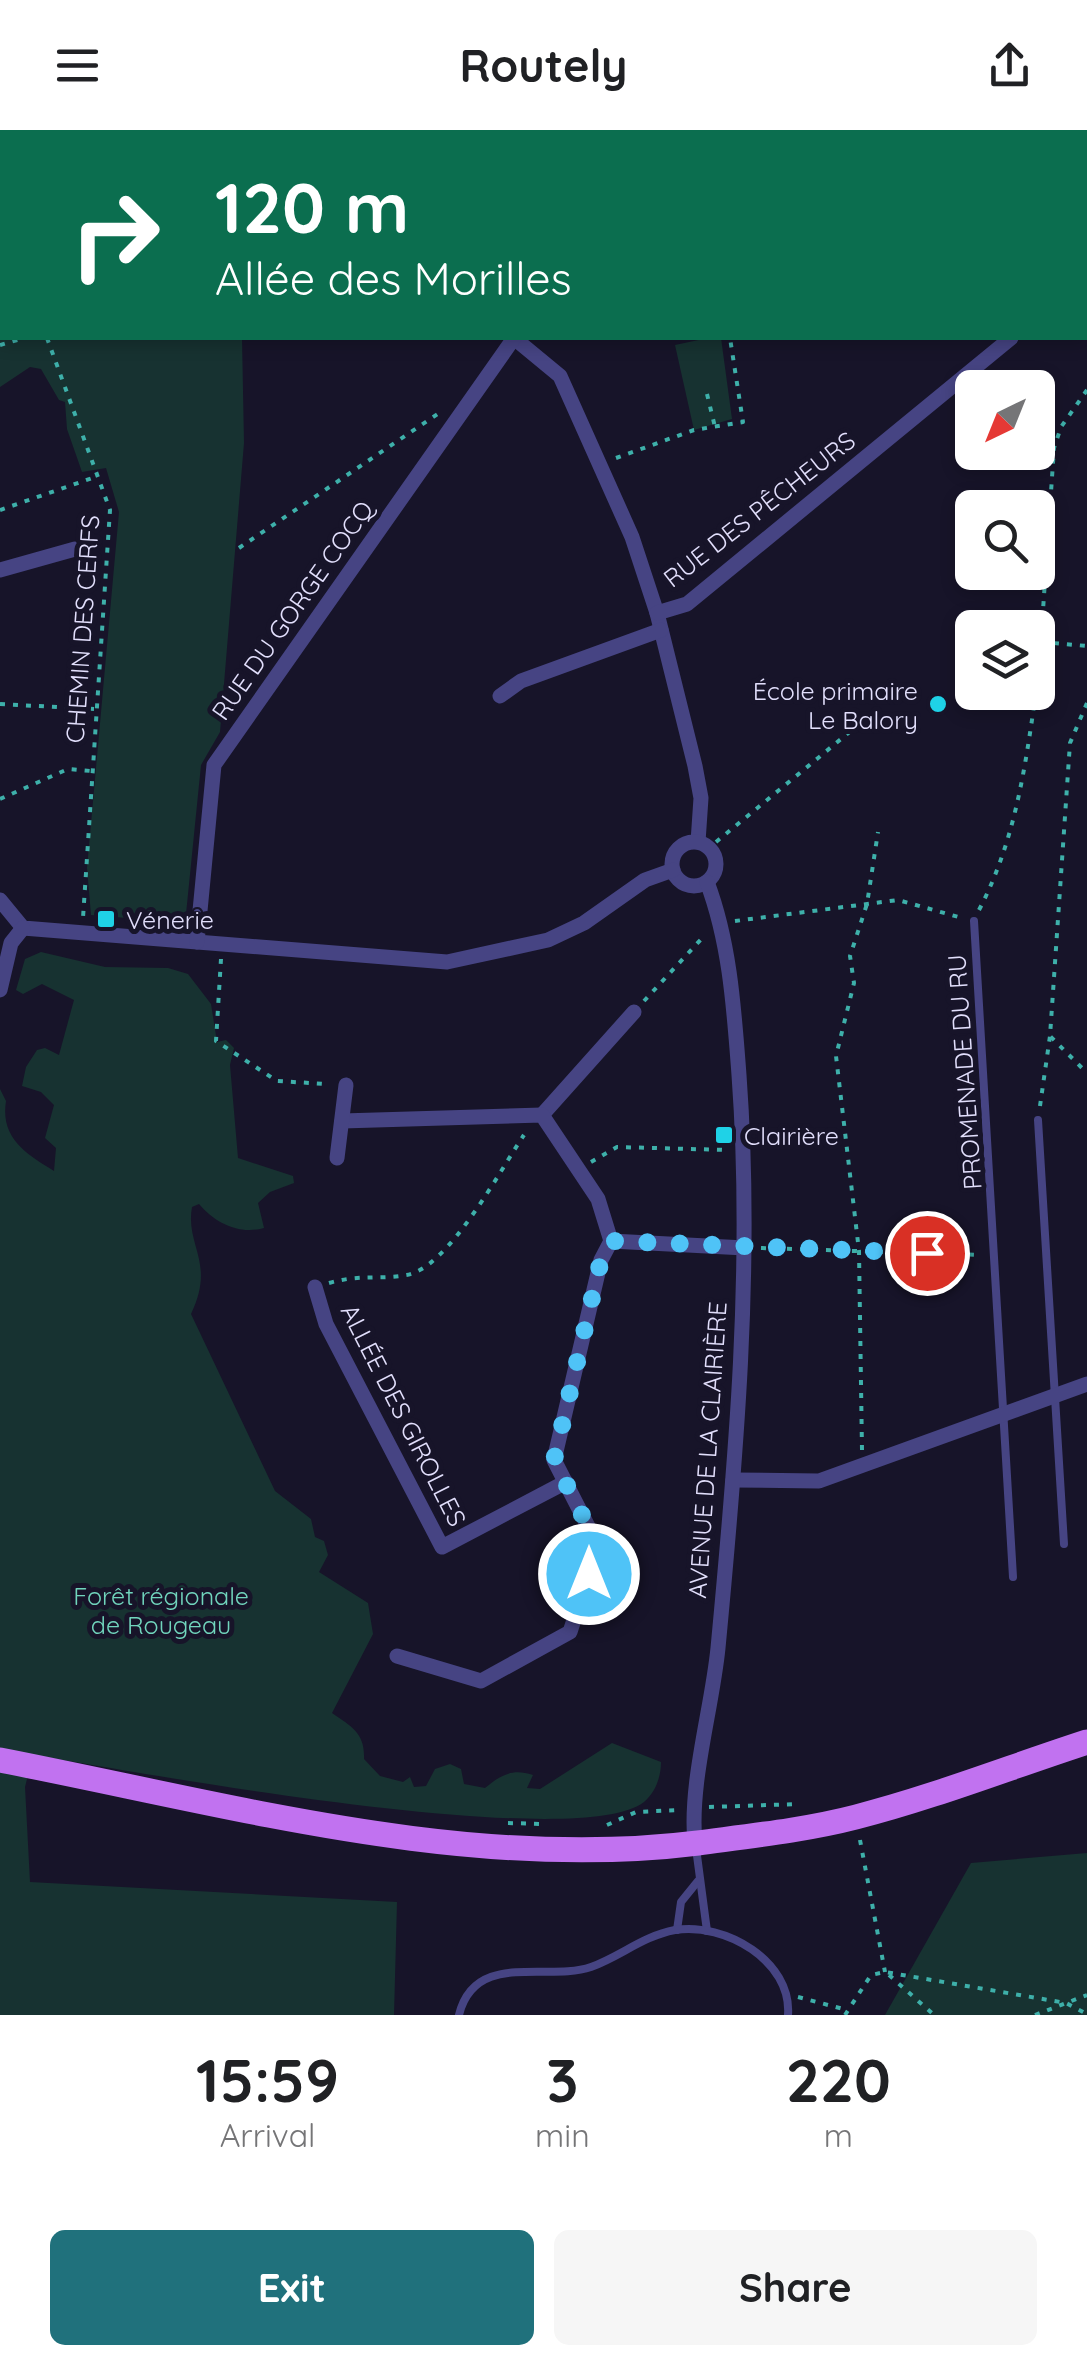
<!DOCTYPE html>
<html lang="en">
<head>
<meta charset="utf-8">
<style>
  :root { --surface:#fff; --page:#f6f6f6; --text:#202124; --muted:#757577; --accent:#20717c }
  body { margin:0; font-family:Quicksand,sans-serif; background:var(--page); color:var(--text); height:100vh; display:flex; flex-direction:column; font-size:38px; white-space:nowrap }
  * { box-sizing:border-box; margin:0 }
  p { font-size:32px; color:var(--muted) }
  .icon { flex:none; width:55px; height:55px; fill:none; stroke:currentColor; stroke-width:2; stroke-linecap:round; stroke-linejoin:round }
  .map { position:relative; height:1885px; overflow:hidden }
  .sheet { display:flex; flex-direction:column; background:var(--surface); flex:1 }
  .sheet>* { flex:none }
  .guide { position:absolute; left:0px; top:0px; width:1088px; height:210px; box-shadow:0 5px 15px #0003; background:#0b6e4f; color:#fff; overflow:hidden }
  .needle { width:65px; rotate:223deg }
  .fabs { position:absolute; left:955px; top:240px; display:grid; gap:20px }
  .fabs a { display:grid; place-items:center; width:100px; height:100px; border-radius:15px; background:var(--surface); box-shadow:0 5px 15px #0003; font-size:50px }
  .pin { position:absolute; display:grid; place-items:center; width:85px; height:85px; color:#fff; margin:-42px; border:5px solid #fff; border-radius:50%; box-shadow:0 2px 10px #0007 }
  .me { position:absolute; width:110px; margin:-55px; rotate:0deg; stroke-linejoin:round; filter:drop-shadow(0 0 8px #0008) }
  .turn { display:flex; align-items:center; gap:35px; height:210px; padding:0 50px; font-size:45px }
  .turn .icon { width:130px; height:130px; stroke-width:2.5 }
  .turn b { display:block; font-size:70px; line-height:85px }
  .eta { display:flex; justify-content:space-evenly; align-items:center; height:170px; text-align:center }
  .eta b { font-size:60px; font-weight:800; line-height:70px }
  .primary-button { display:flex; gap:20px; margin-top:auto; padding:20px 50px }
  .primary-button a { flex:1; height:115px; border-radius:15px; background:var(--accent); color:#fff; font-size:40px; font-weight:800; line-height:115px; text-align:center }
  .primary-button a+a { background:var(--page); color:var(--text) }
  header { display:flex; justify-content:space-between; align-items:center; height:130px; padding:0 50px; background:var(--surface); font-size:45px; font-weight:800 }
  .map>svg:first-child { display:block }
  .green { fill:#173231 }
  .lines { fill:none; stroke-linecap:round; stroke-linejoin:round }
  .path { stroke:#3eb0aa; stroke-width:4; stroke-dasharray:5 8; stroke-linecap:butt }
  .lane { stroke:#464483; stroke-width:8 }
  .street { stroke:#464483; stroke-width:15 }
  .primary { stroke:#c172f0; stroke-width:25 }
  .route { stroke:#4fc3f7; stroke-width:18; stroke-dasharray:0 32.4 }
  .poi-dot { fill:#1fd2e7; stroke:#171429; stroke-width:4 }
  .labels { text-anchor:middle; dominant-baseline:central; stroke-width:10; stroke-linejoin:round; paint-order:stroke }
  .street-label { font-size:25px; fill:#e2dffc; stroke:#171429 }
  .poi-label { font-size:25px; fill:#e2dffc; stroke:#171429; text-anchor:start }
  .park-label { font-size:25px; fill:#71d5bd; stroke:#171429 }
</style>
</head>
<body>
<header><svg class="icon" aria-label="menu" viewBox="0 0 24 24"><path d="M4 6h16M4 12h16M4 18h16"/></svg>Routely<svg class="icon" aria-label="share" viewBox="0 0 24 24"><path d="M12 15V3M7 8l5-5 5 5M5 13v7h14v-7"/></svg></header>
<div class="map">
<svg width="1087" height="1885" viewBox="0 0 1087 1885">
  <rect width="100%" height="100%" fill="#171429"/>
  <g class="green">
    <polygon points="0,173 2,208 242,208 244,313 220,602 201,635 186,784 175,792 91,785 87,738 119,382 106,338 82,342 67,299 65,272 59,270 41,239 30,237 0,257"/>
    <polygon points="708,208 721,208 732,289 694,300 675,215"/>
    <path d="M41 822 105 837 168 838 188 844 211 874 217 912 226 910 234 918 230 935 238 1028 293 1046 294 1053 270 1062 258 1073 264 1098C239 1105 215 1093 199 1074L192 1077C185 1116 216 1132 191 1184L275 1361 311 1389 315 1407 324 1411 328 1425 319 1442 368 1473 373 1504 332 1583C352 1597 365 1603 364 1629L380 1646 403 1652 410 1647 414 1657 426 1656 435 1639 450 1634 461 1639 464 1654 485 1658C501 1645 512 1638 533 1645L527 1658 540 1659 612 1613 661 1632C661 1646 656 1662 644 1672 577 1724 132 1641 33 1625L25 1657 30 1752 397 1772 394 1885H0V959L6 971C0 1009 27 1024 54 1041L56 1018 45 1008 54 975 41 962 22 956 26 937 37 920 45 918 59 925 74 870 42 854 23 864 16 860 25 829Z"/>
    <polygon points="1087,1723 1087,1885 885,1885 971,1733"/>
  </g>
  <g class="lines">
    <g class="path">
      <polyline points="0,87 2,93"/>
      <polyline points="47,208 110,380 83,788"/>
      <polyline points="0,215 24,208"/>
      <polyline points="995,244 1006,258"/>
      <polyline points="707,264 715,297"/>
      <polyline points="1038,297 1054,318"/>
      <polyline points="616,328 694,300 743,292 730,208"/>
      <polyline points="0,380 98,346"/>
      <polyline points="239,418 439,283"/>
      <polyline points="1041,512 1087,516"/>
      <polyline points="1038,554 1054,318 1061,297 1087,260"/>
      <polyline points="1087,573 1070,613 1050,906 1087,943"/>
      <polyline points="0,574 94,579"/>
      <polyline points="0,669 68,639 91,641"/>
      <polyline points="716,712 852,600"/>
      <path d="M979 780C1015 711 1025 639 1036 562"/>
      <polyline points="735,791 898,770 962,788"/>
      <polyline points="221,829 216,911 277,951 327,954"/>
      <polyline points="644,871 705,805"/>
      <polyline points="1040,976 1050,906"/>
      <polyline points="591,1032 617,1017 727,1020"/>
      <polyline points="761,1118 981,1125"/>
      <path d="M329 1153C360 1144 379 1150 406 1145 448 1139 500 1040 524 1005"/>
      <polyline points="862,1320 859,1121 836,926 854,853 850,826 867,774 878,702"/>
      <polyline points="709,1677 799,1674"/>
      <polyline points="508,1693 543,1694"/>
      <polyline points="607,1695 636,1682 680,1680"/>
      <polyline points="860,1710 885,1842"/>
      <polyline points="889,1845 934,1885"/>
      <polyline points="798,1867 847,1880"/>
      <polyline points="845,1885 871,1845 885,1842 1066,1873 1087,1884"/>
      <polyline points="1035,1885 1087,1865"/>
    </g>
    <g class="lane">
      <polyline points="974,791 1013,1447"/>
      <polyline points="1038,990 1064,1414"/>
      <polyline points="696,1718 707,1801"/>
      <polyline points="677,1800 681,1772 698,1751"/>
      <path d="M459 1885C475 1820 548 1852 591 1837 621 1826 643 1806 675 1800 725 1792 792 1831 788 1885"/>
    </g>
    <g class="street">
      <polyline points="1035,0 1037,2"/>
      <polyline points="601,2 601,0"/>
      <polyline points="1085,82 1087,85"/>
      <polyline points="1085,182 1087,182"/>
      <polyline points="514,208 560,246 632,407 657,483 695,636 701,668 698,712"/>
      <polyline points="0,440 75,419"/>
      <polyline points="657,483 687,474 1011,208"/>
      <polyline points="500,566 521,551 661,500"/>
      <circle cx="694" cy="734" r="22"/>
      <polyline points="0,770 23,798 447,832 548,810 584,793 645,750 673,740"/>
      <polyline points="197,812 214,635 514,208"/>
      <polyline points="0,860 11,813 23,798"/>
      <polyline points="542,985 634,882"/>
      <polyline points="342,991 542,985 598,1069 611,1111 745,1118"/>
      <polyline points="337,1028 346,955"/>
      <polyline points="315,1157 326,1194 442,1417 566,1352"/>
      <polyline points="733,1350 819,1351 1087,1254"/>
      <polyline points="397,1526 481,1551 570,1502 598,1416 554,1330 601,1130 611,1111"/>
      <path d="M695 1713C689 1653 712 1579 718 1518 736 1328 753 1136 739 945 734 879 730 813 707 752"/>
    </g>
    <path class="primary" d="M0 1630C227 1674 465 1742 698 1713 750 1706 806 1700 856 1687 934 1667 1010 1637 1087 1612"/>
  </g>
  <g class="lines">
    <polyline class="route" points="589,1444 598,1416 554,1330 601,1130 612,1111 927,1123"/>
  </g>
  <g class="poi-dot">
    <circle cx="938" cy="574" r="10"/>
    <rect x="96" y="779" width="20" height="20" rx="5"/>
    <rect x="714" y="995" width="20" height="20" rx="5"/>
  </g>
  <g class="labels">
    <g class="street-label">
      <text transform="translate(759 379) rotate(-38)">RUE DES PÊCHEURS</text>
      <text transform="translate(292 480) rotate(-55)">RUE DU GORGE COCQ</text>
      <text transform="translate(82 499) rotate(-86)">CHEMIN DES CERFS</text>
      <text transform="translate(964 942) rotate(-94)">PROMENADE DU RU</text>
      <text transform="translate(404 1285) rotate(63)">ALLÉE DES GIROLLES</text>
      <text transform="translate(707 1320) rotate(-86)">AVENUE DE LA CLAIRIÈRE</text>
    </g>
    <g class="poi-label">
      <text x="918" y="560" text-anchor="end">École primaire<tspan x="918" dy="29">Le Balory</tspan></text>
      <text x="126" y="789">Vénerie</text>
      <text x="744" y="1005">Clairière</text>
    </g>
    <g class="park-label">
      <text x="161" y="1465">Forêt régionale<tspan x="161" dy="29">de Rougeau</tspan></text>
    </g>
  </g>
</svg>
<div class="fabs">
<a><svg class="needle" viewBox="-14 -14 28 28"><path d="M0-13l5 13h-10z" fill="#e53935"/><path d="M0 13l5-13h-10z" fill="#757577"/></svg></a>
<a><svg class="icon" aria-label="search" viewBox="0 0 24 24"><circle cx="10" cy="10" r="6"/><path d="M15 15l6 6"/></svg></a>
<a><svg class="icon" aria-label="layers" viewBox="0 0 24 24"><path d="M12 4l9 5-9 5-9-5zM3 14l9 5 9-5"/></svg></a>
</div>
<div class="pin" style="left:927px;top:1123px;background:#d93025"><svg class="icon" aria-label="arrive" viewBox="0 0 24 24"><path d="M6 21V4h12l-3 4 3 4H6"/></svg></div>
<svg class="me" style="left:589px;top:1444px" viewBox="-20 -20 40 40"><circle r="17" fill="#4fc3f7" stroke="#fff" stroke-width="3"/><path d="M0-11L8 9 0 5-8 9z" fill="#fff"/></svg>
<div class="guide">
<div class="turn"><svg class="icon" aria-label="right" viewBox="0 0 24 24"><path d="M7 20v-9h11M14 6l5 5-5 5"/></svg><div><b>120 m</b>Allée des Morilles</div></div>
</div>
</div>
<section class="sheet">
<div class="eta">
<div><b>15:59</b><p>Arrival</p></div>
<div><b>3</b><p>min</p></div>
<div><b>220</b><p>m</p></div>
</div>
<div class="primary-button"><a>Exit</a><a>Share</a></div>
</section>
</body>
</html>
